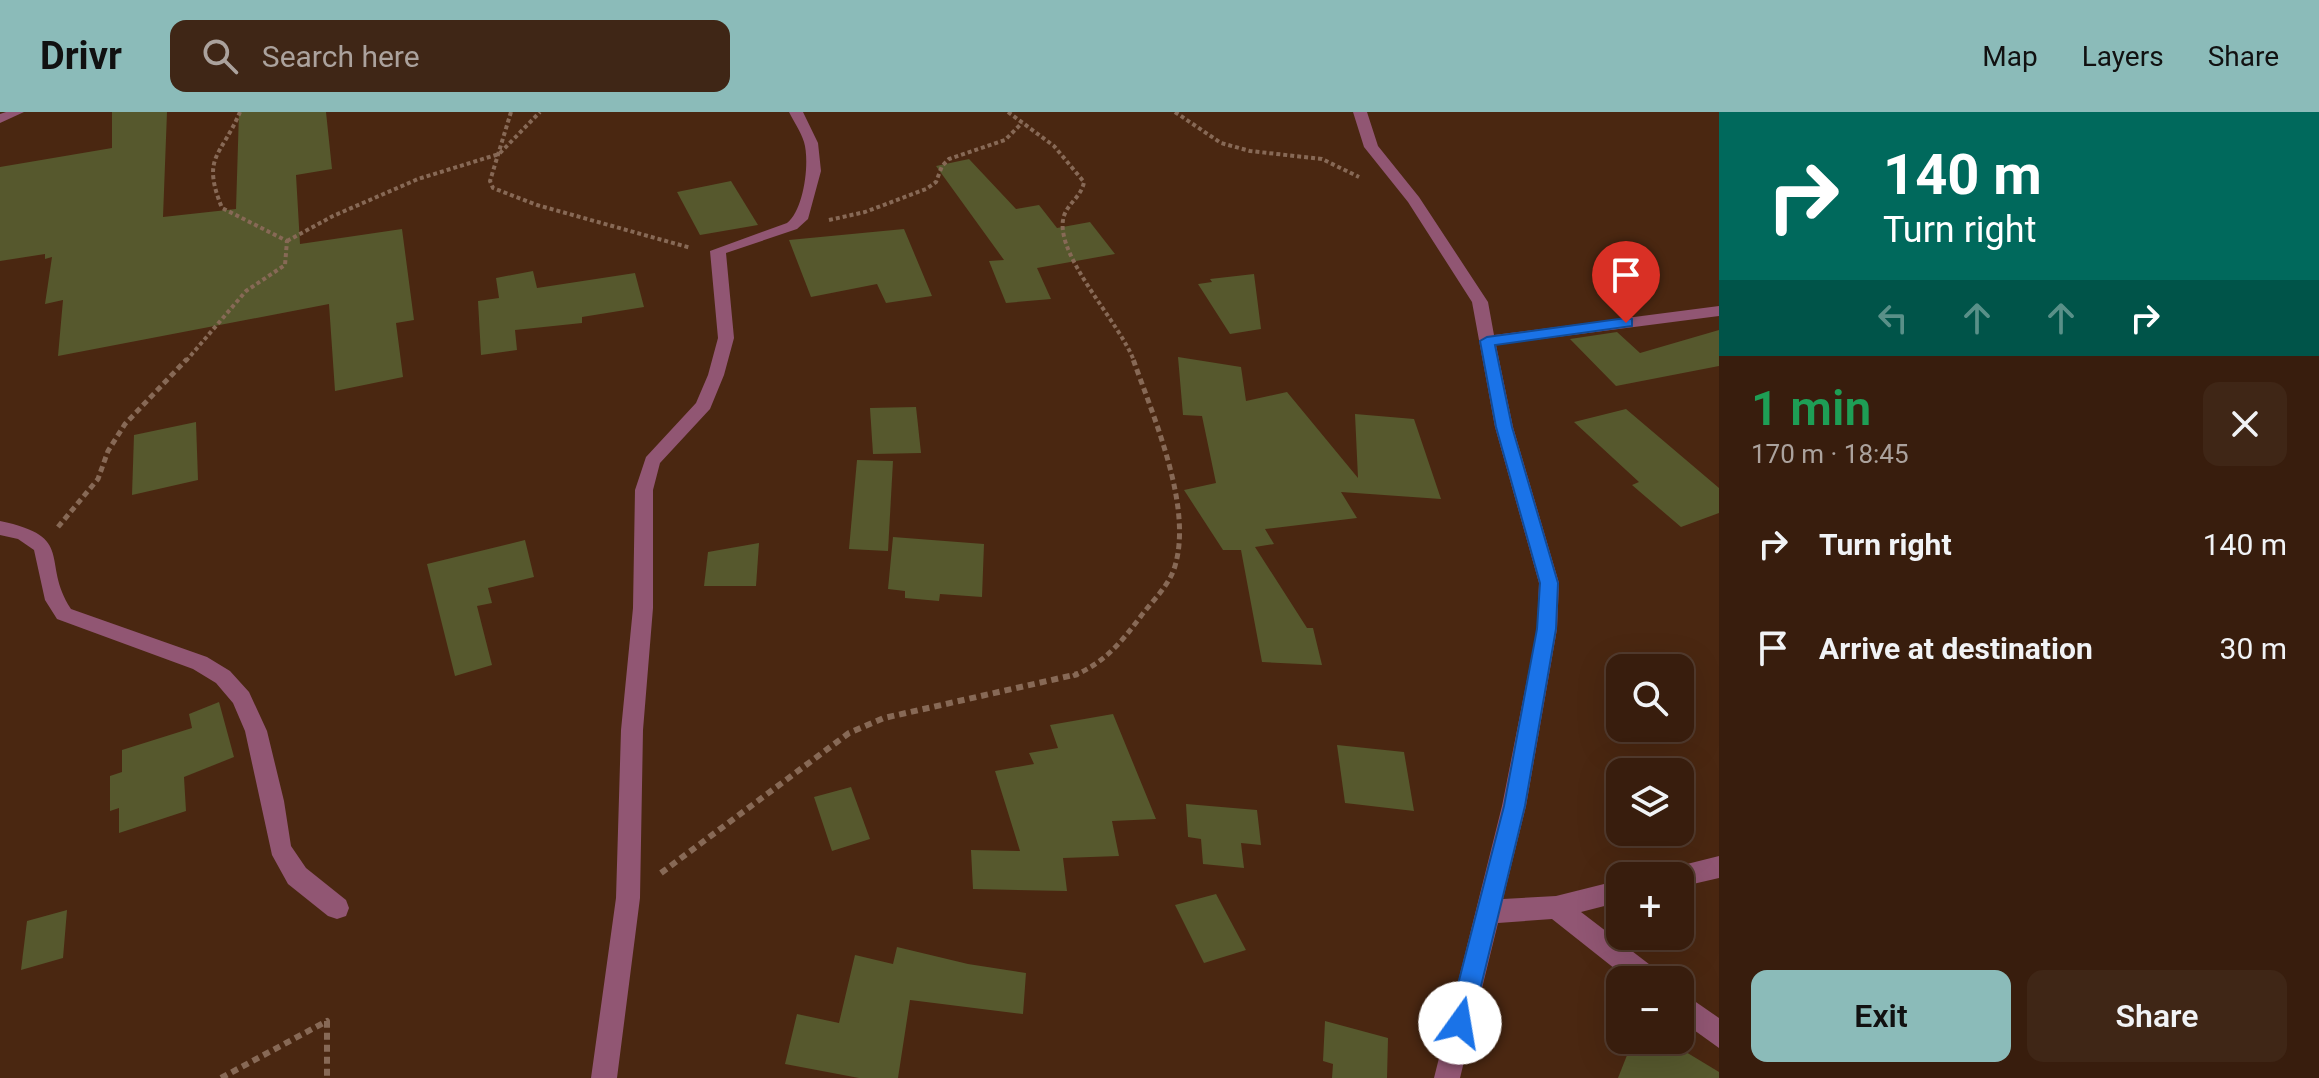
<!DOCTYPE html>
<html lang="en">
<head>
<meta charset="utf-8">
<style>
  :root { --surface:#381d0d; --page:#3f2616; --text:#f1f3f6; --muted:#aba29d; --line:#523b2e; --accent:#8bbbb9 }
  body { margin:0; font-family:Roboto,sans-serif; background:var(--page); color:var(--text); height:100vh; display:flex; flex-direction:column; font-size:30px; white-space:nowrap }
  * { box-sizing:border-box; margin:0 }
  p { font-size:26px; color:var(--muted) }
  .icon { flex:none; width:44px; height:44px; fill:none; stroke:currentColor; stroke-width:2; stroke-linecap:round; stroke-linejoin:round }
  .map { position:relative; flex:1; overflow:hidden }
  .details { display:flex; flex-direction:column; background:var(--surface); width:600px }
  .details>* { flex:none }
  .top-card { background:#00695c; color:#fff; overflow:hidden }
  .controls { position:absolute; left:1606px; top:542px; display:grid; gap:16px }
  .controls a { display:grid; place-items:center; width:88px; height:88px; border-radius:16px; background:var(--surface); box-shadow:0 8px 32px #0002,0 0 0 2px var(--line); font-size:40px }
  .pin { position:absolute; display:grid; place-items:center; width:68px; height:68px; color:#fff; margin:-82px -34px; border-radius:50% 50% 50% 0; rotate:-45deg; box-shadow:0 0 8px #0007 }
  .pin .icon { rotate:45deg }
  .me { position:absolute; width:88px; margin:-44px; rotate:13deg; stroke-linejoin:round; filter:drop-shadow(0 0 6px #0008) }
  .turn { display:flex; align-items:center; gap:28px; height:168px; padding:0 32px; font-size:36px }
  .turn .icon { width:104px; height:104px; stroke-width:2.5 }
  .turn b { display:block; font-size:56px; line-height:68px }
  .lanes { display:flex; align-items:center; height:76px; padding:0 32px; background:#0003; justify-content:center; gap:40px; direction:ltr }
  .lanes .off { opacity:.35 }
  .round { display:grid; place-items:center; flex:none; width:84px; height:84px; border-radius:16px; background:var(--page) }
  .summary { display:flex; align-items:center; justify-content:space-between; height:136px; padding:0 32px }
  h1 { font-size:48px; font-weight:600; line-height:60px; color:#1e9e55 }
  .button { display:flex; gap:16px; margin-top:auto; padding:16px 32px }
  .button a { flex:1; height:92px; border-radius:16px; background:var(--accent); color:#111; font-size:32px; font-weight:600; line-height:92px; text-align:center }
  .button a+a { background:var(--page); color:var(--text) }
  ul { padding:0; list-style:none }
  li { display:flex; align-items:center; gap:24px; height:104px; padding:0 32px }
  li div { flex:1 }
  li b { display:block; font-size:30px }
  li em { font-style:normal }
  header { display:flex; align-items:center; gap:48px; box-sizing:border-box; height:112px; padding:0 40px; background:var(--accent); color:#111 }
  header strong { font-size:38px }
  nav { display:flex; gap:44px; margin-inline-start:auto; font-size:28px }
  .search { width:560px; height:72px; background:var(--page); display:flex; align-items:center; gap:20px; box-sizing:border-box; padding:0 28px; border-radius:16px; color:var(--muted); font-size:30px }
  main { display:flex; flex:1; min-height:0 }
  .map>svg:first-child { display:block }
  .building { fill:#56582d }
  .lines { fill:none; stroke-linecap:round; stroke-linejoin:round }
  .path-far2 { stroke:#876956; stroke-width:4; stroke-dasharray:4 3; stroke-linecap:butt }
  .path-far1 { stroke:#876956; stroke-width:5; stroke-dasharray:6 4; stroke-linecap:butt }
  .path { stroke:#876956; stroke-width:6; stroke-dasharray:7 5; stroke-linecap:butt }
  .minor { fill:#915673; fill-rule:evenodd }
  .route { fill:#1a73e8; stroke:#114b97; stroke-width:2 }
</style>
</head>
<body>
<header>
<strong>Drivr</strong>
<div class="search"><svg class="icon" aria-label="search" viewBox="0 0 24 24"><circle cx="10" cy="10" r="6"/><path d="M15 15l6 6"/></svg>Search here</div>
<nav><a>Map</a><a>Layers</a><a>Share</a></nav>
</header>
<main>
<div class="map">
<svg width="1719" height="966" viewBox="0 0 1719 966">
  <rect width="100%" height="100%" fill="#4a2711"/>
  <g class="building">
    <polygon points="112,0 167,0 163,105 236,97 239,0 326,0 332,57 296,63 300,132 402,117 414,208 396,211 403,265 335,279 329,192 58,244 63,188 45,192 52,145 45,147 45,142 0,149 0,55 112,36"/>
    <polygon points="969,47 1016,97 1039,93 1057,116 1090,110 1115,142 1037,156 1051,187 1006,191 989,149 1004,148 936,54"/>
    <polygon points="731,69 758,113 700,123 677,80"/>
    <polygon points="904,117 932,184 886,191 877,172 811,185 789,128"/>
    <polygon points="533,159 537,176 635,161 644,195 582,205 582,211 515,218 517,238 481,243 478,189 499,186 496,166"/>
    <polygon points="1254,162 1261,217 1230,222 1198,172 1212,170 1210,167"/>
    <polygon points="1719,218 1719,254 1616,274 1570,227 1617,220 1640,241"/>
    <polygon points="1178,245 1241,255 1246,289 1287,280 1358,366 1355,302 1414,307 1441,387 1341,380 1357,406 1265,417 1274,432 1255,435 1307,516 1313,516 1322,553 1262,550 1241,438 1223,438 1184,378 1216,371 1202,304 1183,303"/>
    <polygon points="916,295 921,341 873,342 870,296"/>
    <polygon points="1626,297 1719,376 1719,401 1681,415 1632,373 1639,370 1574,310"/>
    <polygon points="196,310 198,368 132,383 134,323"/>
    <polygon points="857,348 893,349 888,439 849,437"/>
    <polygon points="893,425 984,432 982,485 940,482 939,489 905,486 905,479 888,477"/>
    <polygon points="525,428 534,465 488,476 492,491 477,494 492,553 455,564 427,452"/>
    <polygon points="759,431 756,474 704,474 708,440"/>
    <polygon points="219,590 234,645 184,665 186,699 119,721 119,696 110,699 110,664 122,660 122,638 192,616 189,602"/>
    <polygon points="1113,602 1156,707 1112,709 1119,744 1063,746 1067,779 973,777 971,738 1020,739 995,659 1034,652 1029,641 1058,636 1050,613"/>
    <polygon points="1337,633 1404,640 1414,699 1345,691"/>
    <polygon points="851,675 870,727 832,739 814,685"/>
    <polygon points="1186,692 1257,698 1261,733 1241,731 1244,756 1203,752 1201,727 1188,725"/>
    <polygon points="1216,782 1246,838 1204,851 1175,793"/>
    <polygon points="67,798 63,846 21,858 27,809"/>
    <polygon points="897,835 968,852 1026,861 1023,902 910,888 898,966 859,966 785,952 797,902 839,911 855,843 893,852"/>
    <polygon points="1325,909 1388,926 1387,966 1332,966 1333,952 1323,949"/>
    <polygon points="1633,928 1666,928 1719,960 1719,966 1618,966"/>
  </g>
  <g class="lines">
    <g class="path-far2">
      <polyline points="511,0 490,69 493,76 537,93 691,136"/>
      <path d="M1008 0 1054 34 1084 70C1081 86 1065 93 1063 108 1057 146 1120 211 1134 249"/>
      <polyline points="1175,0 1221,31 1250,39 1322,47 1359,65"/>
      <polyline points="829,108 865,100 926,77 936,70 942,54 949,47 1005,28 1022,11"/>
      <polyline points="287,129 333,104 418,67 499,42 540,0"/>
      <path d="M186 249 246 179 285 153 287 129 222 96C201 44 221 45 240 0"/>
    </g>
    <g class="path-far1">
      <polyline points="58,415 98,367 108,339 125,312 187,247"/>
      <path d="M1073 564C1104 551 1121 531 1141 504 1153 488 1169 474 1175 454 1193 394 1153 304 1133 247"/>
    </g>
    <g class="path">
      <polyline points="661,761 849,621 884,606 1078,562"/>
      <polyline points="221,966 327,909 327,966"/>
    </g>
    <g class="minor">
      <polygon points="6,0 24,0 0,11 0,2"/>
      <path d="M789 0H803L818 31 821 59 808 107 797 117 726 141 734 226 724 263 710 297 660 351 653 378V496L643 618 640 786 617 966H591L616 786 621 618 633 496 635 378 646 345 696 291 708 263 718 226 710 139 787 111C804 98 810 50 804 30 801 20 794 10 789 0Z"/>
      <polygon points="1353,0 1367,0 1378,34 1419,85 1488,190 1494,223 1719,194 1719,204 1496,233 1513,315 1559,471 1557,517 1526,694 1503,787 1556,784 1620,768 1620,790 1581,800 1658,859 1662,868 1629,868 1552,807 1498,811 1460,966 1434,966 1502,694 1537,517 1539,471 1495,315 1472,190 1408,90 1364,35"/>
      <path d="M0 409C77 425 40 449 71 497L207 545 230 559 249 580 267 619 284 689 291 734 306 756 346 788 349 796 346 804 337 807 328 804 288 772 272 743 245 619 233 591 216 571 193 557 57 507 45 488 34 438 18 427 0 423Z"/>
      <polygon points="1719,744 1719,766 1680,775 1680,764 1668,764 1671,756"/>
      <polygon points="1680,879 1719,906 1719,936 1680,908"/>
    </g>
  </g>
  <polygon class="route" points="1626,206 1632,207 1632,214 1495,233 1512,315 1558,471 1556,517 1525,694 1472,911 1469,919 1460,922 1452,919 1448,911 1504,694 1537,517 1540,471 1496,315 1480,229 1487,225"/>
</svg>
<div class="controls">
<a><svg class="icon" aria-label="search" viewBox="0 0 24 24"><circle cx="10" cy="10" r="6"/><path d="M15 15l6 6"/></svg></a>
<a><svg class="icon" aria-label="layers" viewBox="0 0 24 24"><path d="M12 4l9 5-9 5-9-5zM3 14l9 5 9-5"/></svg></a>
<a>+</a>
<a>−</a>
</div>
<div class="pin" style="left:1626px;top:211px;background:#d93025"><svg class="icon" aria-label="arrive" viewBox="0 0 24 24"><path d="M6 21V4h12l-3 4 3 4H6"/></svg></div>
<svg class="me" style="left:1460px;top:911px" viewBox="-20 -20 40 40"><circle r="19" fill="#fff"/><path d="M0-13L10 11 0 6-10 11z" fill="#1a73e8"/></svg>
</div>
<section class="details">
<div class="top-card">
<div class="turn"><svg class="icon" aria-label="right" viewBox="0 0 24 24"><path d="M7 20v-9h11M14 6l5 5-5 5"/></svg><div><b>140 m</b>Turn right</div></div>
<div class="lanes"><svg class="icon off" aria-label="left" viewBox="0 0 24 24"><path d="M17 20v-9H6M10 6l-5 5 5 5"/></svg><svg class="icon off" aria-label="ahead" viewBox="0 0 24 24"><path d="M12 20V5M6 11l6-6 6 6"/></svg><svg class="icon off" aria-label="ahead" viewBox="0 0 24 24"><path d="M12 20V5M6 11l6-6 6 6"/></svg><svg class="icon" aria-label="right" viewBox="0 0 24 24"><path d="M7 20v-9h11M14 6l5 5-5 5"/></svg></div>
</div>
<div class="summary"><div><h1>1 min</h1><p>170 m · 18:45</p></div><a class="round"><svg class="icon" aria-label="close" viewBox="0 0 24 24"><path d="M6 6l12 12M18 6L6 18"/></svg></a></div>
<ul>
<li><svg class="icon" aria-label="right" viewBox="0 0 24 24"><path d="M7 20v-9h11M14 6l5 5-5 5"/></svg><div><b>Turn right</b></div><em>140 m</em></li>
<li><svg class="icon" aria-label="arrive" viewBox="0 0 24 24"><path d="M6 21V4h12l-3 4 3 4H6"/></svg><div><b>Arrive at destination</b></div><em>30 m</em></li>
</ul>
<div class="button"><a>Exit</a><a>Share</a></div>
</section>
</main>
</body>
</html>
